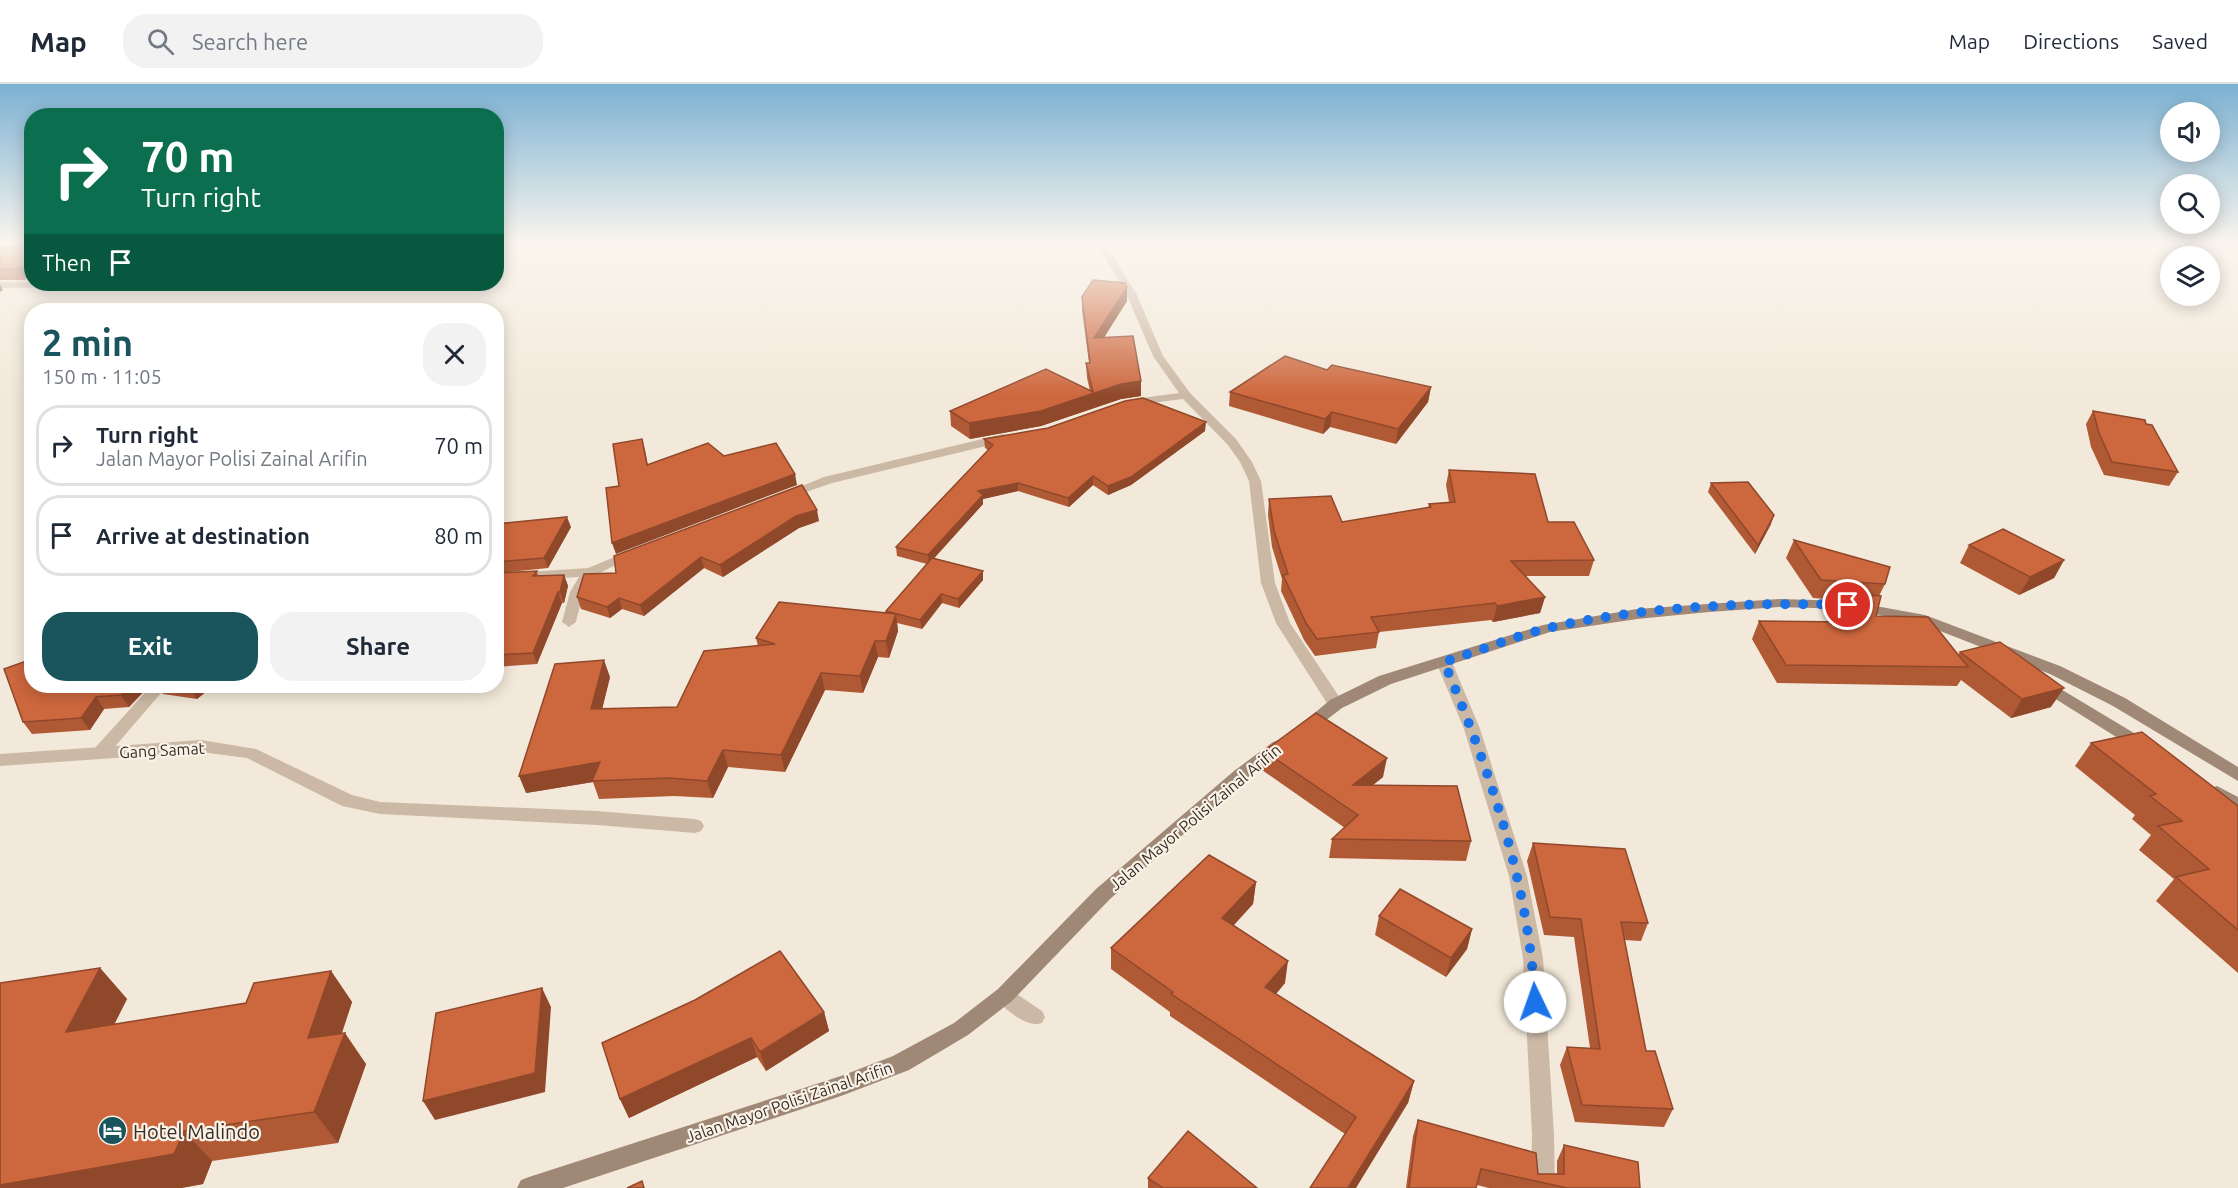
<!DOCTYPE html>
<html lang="en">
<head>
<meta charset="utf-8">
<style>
  :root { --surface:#fff; --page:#f2f2f3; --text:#1f2937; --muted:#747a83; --line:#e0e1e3; --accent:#1a545c }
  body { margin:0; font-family:Ubuntu,sans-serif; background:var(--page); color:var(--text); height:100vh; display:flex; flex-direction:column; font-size:22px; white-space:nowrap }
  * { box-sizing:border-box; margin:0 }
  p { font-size:20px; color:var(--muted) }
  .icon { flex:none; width:33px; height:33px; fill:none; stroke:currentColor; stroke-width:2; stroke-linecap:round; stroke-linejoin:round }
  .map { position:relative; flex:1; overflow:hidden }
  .sheet { position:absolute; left:24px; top:219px; width:480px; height:390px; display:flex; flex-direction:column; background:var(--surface); border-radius:24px; box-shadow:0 3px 15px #0003 }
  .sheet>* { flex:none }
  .top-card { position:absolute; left:24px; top:24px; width:480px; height:183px; border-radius:24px; box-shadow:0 3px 15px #0003; background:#0b6e4f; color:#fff; overflow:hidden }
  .controls { position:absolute; left:2160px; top:18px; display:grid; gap:12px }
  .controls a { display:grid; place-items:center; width:60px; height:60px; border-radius:50%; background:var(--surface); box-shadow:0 3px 15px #0003; font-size:30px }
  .pin { position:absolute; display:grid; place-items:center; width:51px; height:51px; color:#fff; margin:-26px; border:3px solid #fff; border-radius:50%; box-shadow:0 2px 6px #0007 }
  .me { position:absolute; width:66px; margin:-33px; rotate:357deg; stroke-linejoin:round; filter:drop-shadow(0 0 4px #0008) }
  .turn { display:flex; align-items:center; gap:21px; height:126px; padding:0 18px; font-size:27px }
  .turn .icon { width:78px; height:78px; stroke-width:2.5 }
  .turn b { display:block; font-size:42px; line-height:51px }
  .then { display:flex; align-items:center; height:57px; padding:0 18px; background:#0003; gap:12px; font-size:22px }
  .round { display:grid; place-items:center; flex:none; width:63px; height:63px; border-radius:24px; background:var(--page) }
  .summary { display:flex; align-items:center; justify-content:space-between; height:102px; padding:0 18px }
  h1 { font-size:36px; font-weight:700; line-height:45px; color:var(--accent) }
  .primary-button { display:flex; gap:12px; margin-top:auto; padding:12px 18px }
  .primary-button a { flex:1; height:69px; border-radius:24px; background:var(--accent); color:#fff; font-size:24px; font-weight:700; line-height:69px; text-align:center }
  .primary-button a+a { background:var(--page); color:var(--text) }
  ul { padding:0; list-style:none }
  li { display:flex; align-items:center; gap:18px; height:81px; margin:0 12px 9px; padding:0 6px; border:3px solid var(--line); border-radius:24px }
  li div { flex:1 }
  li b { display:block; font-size:22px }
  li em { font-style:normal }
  header { display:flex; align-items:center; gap:36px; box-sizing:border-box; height:84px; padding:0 30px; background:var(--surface); border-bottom:2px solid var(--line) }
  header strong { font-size:28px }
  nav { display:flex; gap:33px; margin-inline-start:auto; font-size:21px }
  .search { width:420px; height:54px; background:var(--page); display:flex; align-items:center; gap:15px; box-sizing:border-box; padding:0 21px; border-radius:24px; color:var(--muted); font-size:22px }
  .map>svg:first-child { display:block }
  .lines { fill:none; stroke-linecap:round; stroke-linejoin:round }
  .service { fill:#ccb9a5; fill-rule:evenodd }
  .minor { fill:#ccb9a5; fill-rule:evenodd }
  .secondary { fill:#a08877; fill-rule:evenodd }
  .wall { fill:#b05935 }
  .shaded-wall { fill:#90482b }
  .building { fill:#cd673e; stroke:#90482b; stroke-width:1.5 }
  .route { stroke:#1a73e8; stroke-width:10; stroke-dasharray:0 18 }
  .labels { text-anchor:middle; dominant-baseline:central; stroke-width:4.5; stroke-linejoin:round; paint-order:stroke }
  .street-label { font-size:16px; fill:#372d27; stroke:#fbf2e7 }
  .near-poi-label { font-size:20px; fill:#372d27; stroke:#fbf2e7; text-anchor:start }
</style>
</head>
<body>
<header>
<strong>Map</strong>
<div class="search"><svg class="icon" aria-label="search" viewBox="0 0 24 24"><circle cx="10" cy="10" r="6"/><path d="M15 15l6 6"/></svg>Search here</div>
<nav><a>Map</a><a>Directions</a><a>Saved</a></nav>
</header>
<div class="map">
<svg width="2238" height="1104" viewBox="0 0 2238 1104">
  <rect width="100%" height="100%" fill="#f3e9da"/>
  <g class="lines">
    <g class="service">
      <polygon points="1096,158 1104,158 1136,209 1163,272 1190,309 1236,355 1252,378 1261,397 1275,499 1290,539 1344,620 1342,624 1330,624 1276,539 1261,499 1249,397 1240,378 1228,361 1183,315 1127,322 1121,319 1127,316 1179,309 1153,272 1126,209"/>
      <polygon points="1003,350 1009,354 1007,357 832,399 786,415 780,411 824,393"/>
      <path d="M632 466 637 467 639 470 637 473C592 490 588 491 576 538L569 543 562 538 570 508 579 493 496 498V490L588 484Z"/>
      <polygon points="151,602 167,602 106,673 94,673 92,669 94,665"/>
      <path d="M1005 902 1042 927 1045 933 1042 939C1028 945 1001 924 995 911L998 905Z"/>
    </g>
    <g class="minor">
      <polygon points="0,198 94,200 89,203 0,204"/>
      <polygon points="1444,573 1452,578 1480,645 1527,792 1543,874 1554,1051 1555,1104 1531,1104 1532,1051 1523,874 1509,792 1464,645 1436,578"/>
      <polygon points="201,656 256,665 352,711 380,718 597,727 695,735 701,737 704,742 701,747 695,749 597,741 380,730 342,722 247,674 201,668 0,682 0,670"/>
    </g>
    <g class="secondary">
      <polygon points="1779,515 1848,517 1925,531 2060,582 2125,614 2238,683 2238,697 2113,622 2050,590 1917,538 1848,525 1779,523 1709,528 1637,535 1550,548 1391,600 1342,624 1312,647 1300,647 1298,643 1330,616 1379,592 1543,541 1637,525"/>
      <polygon points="2044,595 2149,658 2151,662 2149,666 2137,666 2038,604 2036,600 2038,596"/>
      <polygon points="1279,656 1285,658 1287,662 1285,666 1246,695 1110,815 1012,917 968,951 909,986 841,1012 563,1104 517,1104 521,1096 529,1093 841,992 893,972 954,939 998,905 1096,805 1234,687 1273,658"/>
      <polygon points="2217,702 2238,713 2238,727 2211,712 2208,708 2211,704"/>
    </g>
  </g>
  <g class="wall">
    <polygon points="0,158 32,158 32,192 24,196 0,196"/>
    <polygon points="1127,203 1127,217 1104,253 1141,297 1141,312 1121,315 1041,342 970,355 951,342 950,327 1090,307 1087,294 1086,279 1089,279 1082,226 1082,213"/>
    <polygon points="1327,286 1431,303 1428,318 1396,360 1330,343 1323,350 1229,322 1230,308"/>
    <polygon points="2093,327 2178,388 2169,402 2104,391 2091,363 2086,340"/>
    <polygon points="1205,347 1131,401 1108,411 1093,401 1069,423 1018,407 983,415 983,420 934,474 983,487 983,496 959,524 942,519 922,545 897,539 898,547 889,574 878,573 863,609 825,606 785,688 728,683 713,714 674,712 599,715 593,698 526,709 610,593 602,625 677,623 758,562 756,554 886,529 886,527 927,480 897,472 896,463 988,366 985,364 984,355"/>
    <polygon points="1449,386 1548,438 1594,476 1589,492 1526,492 1545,513 1540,529 1493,538 1491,536 1379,548 1376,564 1315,572 1304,556 1281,507 1282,495 1272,463 1268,431 1269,415 1342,438 1428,424 1429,420 1449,418 1446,401"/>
    <polygon points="1711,399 1771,440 1755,470 1708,408"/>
    <polygon points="819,437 799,444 723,493 704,484 644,532 622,525 610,534 581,525 577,513 616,489"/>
    <polygon points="496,440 571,443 548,484 509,488 537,487 538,492 564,491 568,502 564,519 562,519 537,580 496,583"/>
    <polygon points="1794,456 1885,500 1879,512 1876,532 1958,571 1960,568 2051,623 2011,634 1961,596 1957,602 1777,599 1752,555 1759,537 1830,538 1822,526 1827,515 1813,514 1786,474"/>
    <polygon points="1969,461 2064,476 2054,494 2019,511 1960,479"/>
    <polygon points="4,585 149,602 129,623 104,625 90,646 32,650 23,638"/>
    <polygon points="157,602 213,602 197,615 163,610"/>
    <polygon points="2091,659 2238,722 2238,889 2156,817 2174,795 2139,766 2151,751 2132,735 2135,731 2075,682"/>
    <polygon points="1264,667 1383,693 1373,701 1471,757 1466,777 1329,774 1332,755 1345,744 1262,686"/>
    <polygon points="1533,759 1648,839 1641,857 1624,856 1646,967 1673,1025 1664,1043 1575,1038 1560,981 1567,963 1590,964 1574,853 1544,851 1527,777"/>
    <polygon points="1256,798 1253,820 1233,842 1285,899 1276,910 1414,997 1408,1019 1345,1050 1170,932 1170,928 1111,885 1111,864"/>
    <polygon points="1379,832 1472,845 1467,865 1446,893 1375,851"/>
    <polygon points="100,884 127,915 114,940 246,919 331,887 352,918 342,949 366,980 338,1059 212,1077 203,1100 181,1104 0,1104"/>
    <polygon points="824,928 829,947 766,987 757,973 629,1034 620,1015 602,959"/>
    <polygon points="1418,1036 1538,1090 1557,1090 1557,1077 1564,1061 1640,1104 1489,1104 1477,1101 1476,1104 1406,1104 1413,1052"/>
    <polygon points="1148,1094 1257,1104 1148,1104"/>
  </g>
  <g class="shaded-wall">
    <polygon points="32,178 32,192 24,196 17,185"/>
    <polygon points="0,200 3,206 0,208"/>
    <polygon points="1127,203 1127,217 1095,268 1094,254"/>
    <polygon points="1141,297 1141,312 1121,315 1041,342 970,355 969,339 1041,327 1121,300"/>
    <polygon points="1431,303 1428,318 1396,360 1398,345"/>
    <polygon points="1332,328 1330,343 1323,350 1325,335"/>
    <polygon points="1206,338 1205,347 1131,401 1108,411 1108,402"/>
    <polygon points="642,355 645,366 650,392 647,381"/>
    <polygon points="795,390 797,401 616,470 612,459"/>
    <polygon points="1093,392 1093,401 1069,423 1068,414"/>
    <polygon points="1018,399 1018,407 983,415 983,420 929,480 928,471 978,407"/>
    <polygon points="817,426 819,437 799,444 723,493 720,481 796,432"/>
    <polygon points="1774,431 1771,440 1755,470 1758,461"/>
    <polygon points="567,433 571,443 548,484 544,474"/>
    <polygon points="701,473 704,484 644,532 640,521"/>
    <polygon points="2064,476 2054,494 2019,511 2030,493"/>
    <polygon points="983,487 983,496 959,524 958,515"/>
    <polygon points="564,491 568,502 564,519 560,508"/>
    <polygon points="558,508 562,519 537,580 533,569"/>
    <polygon points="941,510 942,519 922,545 920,536"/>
    <polygon points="1545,513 1540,529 1493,538 1497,522"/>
    <polygon points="619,514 622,525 610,534 607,523"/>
    <polygon points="896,530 898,547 889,574 886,557"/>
    <polygon points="875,557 878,573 863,609 860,592"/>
    <polygon points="604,576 610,593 598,642 591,625"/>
    <polygon points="821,589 825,606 785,688 781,671"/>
    <polygon points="130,602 149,602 129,623 121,611"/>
    <polygon points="191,602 213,602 197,615 189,603"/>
    <polygon points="2064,604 2051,623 2011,634 2022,615"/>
    <polygon points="96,613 104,625 90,646 81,634"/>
    <polygon points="723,666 728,683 713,714 707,697"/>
    <polygon points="1387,674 1383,693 1349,720 1353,701"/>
    <polygon points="600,678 593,698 526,709 519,692"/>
    <polygon points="1256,798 1253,820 1220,856 1222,834"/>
    <polygon points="1472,845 1467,865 1446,893 1451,874"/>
    <polygon points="1288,877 1285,899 1263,925 1265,903"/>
    <polygon points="100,884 127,915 95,979 66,948"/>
    <polygon points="331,887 352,918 330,984 308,954"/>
    <polygon points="542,904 551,923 545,1008 435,1036 423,1017"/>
    <polygon points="824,928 829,947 766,987 760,968"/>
    <polygon points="345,949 366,980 338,1059 314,1028"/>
    <polygon points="751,954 757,973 629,1034 620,1015"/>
    <polygon points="1414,997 1408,1019 1356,1104 1348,1104"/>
    <polygon points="184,1047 212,1077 203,1100 181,1104 0,1104 0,1101"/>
  </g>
  <g class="building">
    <polygon points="0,158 32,158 32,172 30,172 32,172 32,178 17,185 0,185"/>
    <polygon points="1093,196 1125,199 1127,203 1094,254 1133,252 1141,297 1121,300 1041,327 969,339 950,327 1046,285 1093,308 1086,279 1090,279 1082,213"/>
    <polygon points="1285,272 1327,286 1332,281 1431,303 1398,345 1332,328 1325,335 1230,308"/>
    <polygon points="1143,314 1206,338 1131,393 1108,402 1093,392 1068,414 1018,399 978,407 983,411 928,471 896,463 993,361 984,355 1048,344 1125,317"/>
    <polygon points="2093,327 2145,336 2146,340 2152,341 2178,388 2112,378 2099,349"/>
    <polygon points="642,355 647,381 708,359 724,372 776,359 795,390 612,459 606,404 619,402 613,360"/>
    <polygon points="1449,386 1535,390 1548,438 1574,438 1594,476 1511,477 1545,513 1497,522 1495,519 1371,533 1379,548 1317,555 1306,539 1283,491 1288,490 1274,447 1269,415 1331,412 1342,438 1431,423 1429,420 1455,418"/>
    <polygon points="1748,398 1774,431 1758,461 1711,399"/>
    <polygon points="802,401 817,426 796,432 720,481 701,473 640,521 619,514 607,523 577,513 584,490 616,489 614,472"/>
    <polygon points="567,433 544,474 496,478 496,440"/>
    <polygon points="2003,445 2064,476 2030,493 1969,461"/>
    <polygon points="1794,456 1890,483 1885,500 1821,496"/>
    <polygon points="932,474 983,487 958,515 941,510 920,536 886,527"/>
    <polygon points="537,487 533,492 564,491 560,508 558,508 533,569 496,571 496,489"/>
    <polygon points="1830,508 1881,512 1876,532 1928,533 1968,583 1786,581 1759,537 1851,538"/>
    <polygon points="779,518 896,530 886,557 875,557 860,592 821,589 781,671 723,666 707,697 669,694 592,697 600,678 519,692 555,580 604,576 591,625 677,623 704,567 775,560 756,554"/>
    <polygon points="2000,558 2064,604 2022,615 1960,568"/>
    <polygon points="32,575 32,602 130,602 121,611 96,613 81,634 23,638 4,585"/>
    <polygon points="177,602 191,602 189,603"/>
    <polygon points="1316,629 1387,674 1353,701 1457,702 1471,757 1332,755 1358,731 1264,667"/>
    <polygon points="2142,648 2238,722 2238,846 2176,793 2209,785 2158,742 2182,737 2150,712 2156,710 2091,659"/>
    <polygon points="1533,759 1625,765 1648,839 1621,838 1646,967 1655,967 1673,1025 1582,1021 1567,963 1600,965 1581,835 1550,833"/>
    <polygon points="1209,771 1256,798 1222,834 1288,877 1265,903 1414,997 1348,1104 1310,1104 1356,1033 1171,910 1173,908 1111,864"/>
    <polygon points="1400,805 1472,845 1451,874 1379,832"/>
    <polygon points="780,867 824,928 760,968 751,954 620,1015 602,959 695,916"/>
    <polygon points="100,884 66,948 246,919 254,899 331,887 308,954 345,949 314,1028 184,1047 174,1070 0,1101 0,899"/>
    <polygon points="542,904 535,989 423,1017 436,929"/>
    <polygon points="1418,1036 1536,1069 1538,1090 1564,1090 1564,1061 1638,1078 1640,1104 1567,1104 1481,1085 1476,1104 1409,1104"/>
    <polygon points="1188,1047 1257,1104 1163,1104 1148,1094"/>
    <polygon points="642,1097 644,1104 627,1104"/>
  </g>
  <linearGradient id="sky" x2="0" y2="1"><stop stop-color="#7bb1d2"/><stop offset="0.51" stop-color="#faf5ee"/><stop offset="1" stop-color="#faf5ee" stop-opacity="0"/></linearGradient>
  <rect width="2238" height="312" fill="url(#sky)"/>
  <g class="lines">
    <path class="route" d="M1535 918C1529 800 1490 687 1444 578 1479 567 1513 553 1548 544 1645 522 1749 518 1848 521"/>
  </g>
  <defs>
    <symbol id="hotel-disc" viewBox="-11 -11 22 22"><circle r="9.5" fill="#1a545c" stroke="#fbf2e7"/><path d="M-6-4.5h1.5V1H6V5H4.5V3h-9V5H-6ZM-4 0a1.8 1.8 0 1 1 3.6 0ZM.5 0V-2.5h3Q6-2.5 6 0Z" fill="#fff"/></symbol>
  </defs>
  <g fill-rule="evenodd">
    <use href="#hotel-disc" x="96" y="1030" width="33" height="33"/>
  </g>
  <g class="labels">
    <g class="street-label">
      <text transform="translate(162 666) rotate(-3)">Gang Samat</text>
      <text transform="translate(1195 733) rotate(-40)">Jalan Mayor Polisi Zainal Arifin</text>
      <text transform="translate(789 1018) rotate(-19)">Jalan Mayor Polisi Zainal Arifin</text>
    </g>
    <g class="near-poi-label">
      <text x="133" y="1047">Hotel Malindo</text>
    </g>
  </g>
</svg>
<div class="controls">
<a><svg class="icon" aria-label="sound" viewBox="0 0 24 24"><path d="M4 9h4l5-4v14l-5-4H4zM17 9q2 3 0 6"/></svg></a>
<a><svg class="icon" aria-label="search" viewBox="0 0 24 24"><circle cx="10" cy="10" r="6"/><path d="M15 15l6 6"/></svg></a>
<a><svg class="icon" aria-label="layers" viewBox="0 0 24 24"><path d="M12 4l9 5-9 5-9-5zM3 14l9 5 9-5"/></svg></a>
</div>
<div class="pin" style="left:1848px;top:521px;background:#d93025"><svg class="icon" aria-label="arrive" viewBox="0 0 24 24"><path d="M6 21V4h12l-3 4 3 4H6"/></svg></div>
<svg class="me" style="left:1535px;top:918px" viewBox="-20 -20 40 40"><circle r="19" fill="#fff"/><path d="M0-13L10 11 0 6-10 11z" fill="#1a73e8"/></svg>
<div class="top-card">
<div class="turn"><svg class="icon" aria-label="right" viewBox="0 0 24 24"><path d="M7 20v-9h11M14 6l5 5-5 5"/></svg><div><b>70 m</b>Turn right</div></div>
<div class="then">Then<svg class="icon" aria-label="arrive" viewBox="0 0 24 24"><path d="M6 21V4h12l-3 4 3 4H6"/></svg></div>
</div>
<section class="sheet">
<div class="summary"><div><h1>2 min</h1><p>150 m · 11:05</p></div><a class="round"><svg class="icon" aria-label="close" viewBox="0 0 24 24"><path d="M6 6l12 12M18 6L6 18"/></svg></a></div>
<ul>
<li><svg class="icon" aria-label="right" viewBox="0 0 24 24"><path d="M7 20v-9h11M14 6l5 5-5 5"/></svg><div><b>Turn right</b><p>Jalan Mayor Polisi Zainal Arifin</p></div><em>70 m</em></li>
<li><svg class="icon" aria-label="arrive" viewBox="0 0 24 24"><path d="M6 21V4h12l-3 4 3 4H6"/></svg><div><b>Arrive at destination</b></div><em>80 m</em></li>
</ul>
<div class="primary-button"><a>Exit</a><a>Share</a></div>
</section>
</div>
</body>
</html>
